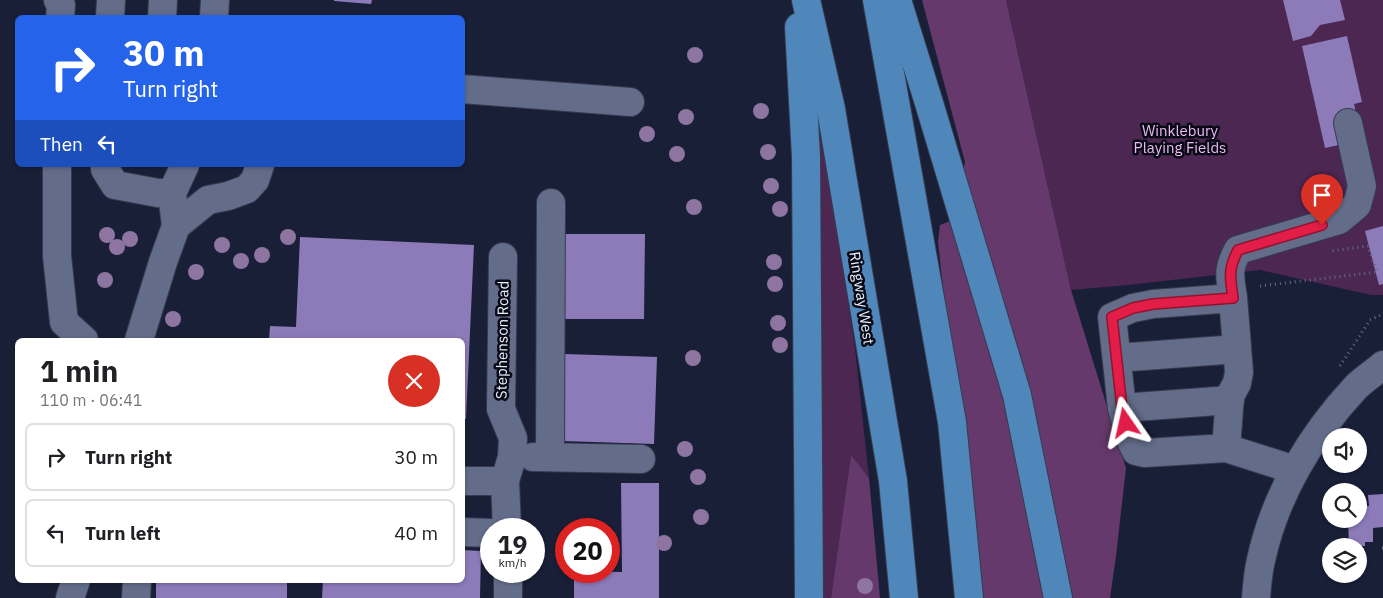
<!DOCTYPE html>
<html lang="en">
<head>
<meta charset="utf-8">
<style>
  :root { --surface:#fff; --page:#f6f6f6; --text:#202124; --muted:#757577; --line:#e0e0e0 }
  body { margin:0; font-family:"IBM Plex Sans",sans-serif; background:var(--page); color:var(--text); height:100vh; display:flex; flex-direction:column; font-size:19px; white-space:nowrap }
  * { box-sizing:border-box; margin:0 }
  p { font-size:16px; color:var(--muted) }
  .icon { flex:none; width:28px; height:28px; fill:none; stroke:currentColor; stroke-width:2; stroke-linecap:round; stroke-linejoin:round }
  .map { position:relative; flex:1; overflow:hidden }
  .drawer { position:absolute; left:15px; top:338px; width:450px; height:245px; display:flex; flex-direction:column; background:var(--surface); border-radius:8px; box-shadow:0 1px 4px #0004 }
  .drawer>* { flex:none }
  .guide { position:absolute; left:15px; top:15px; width:450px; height:152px; border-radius:8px; box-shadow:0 1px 4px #0004; background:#2563eb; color:#fff; overflow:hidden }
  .fabs { position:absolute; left:1322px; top:428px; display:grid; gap:10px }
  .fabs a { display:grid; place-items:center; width:45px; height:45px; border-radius:50%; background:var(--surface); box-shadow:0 1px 4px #0004; font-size:25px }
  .speed { position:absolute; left:480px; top:518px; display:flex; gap:10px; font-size:25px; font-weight:700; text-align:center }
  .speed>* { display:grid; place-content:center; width:65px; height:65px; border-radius:50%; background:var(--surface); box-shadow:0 1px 4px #0004; line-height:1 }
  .speed small { font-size:12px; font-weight:400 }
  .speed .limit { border:8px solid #d22; background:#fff; color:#111 }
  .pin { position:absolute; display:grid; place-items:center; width:42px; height:42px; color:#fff; margin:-51px -21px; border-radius:50% 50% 50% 0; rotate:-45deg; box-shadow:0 0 5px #0007 }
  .pin .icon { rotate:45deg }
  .me { position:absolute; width:55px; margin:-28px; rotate:349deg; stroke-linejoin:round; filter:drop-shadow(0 0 4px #0008) }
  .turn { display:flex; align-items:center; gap:18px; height:105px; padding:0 25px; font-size:22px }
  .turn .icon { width:65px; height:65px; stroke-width:2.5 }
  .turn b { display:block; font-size:35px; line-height:42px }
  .then { display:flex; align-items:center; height:48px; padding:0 25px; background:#0003; gap:10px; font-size:19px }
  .round { display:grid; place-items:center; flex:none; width:52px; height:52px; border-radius:26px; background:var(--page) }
  .overview { display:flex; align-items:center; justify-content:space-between; height:85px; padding:0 25px }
  h1 { font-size:30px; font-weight:800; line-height:38px }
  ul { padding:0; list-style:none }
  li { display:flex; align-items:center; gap:15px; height:68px; margin:0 10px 8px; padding:0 15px; border:2px solid var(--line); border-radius:8px }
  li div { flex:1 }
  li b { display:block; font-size:19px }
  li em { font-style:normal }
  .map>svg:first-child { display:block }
  .green { fill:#4c2752 }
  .forest { fill:#65396b }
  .building { fill:#8c7ab9 }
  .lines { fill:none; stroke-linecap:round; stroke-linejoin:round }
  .minor-casing { stroke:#373b50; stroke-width:30 }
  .major-casing { stroke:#373b50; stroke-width:30 }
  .path { stroke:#666c82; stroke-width:3; stroke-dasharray:1 4; stroke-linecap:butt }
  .minor { stroke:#636d8a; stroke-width:28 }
  .major { stroke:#4f87bb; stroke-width:28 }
  .tree { fill:#8e74a0 }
  .route-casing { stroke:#92132f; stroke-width:12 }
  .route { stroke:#e11d48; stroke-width:9 }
  .labels { text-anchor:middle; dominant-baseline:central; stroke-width:5; stroke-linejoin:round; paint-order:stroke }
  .park-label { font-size:15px; fill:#efbaf6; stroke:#070a14 }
  .street-label { font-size:15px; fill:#e8eeff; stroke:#070a14 }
</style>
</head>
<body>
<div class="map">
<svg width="1383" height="598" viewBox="0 0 1383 598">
  <rect width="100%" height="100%" fill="#181f37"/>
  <g class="green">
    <polygon points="1006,0 1383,0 1383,295 1371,295 1260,270 1128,285 1071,290"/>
    <polygon points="821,139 835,216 855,348 869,478 851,455 831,598 818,598 813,140"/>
  </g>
  <g class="forest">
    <polygon points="922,0 1006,0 1071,290 1126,468 1116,556 1110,598 977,598 938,242 940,225 953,220 965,162"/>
    <polygon points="851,455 869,478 880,598 831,598"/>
  </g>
  <g class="building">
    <polygon points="334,0 372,0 371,4 334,1"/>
    <polygon points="1283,0 1340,0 1345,20 1320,25 1311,36 1293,41"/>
    <polygon points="1347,36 1362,102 1354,104 1362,140 1325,148 1302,46"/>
    <polygon points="1383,226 1383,284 1379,285 1365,231"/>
    <polygon points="564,234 645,234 644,319 563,319"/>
    <polygon points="300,237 474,245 466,419 462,419 462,340 269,340 270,326 296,327"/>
    <polygon points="565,354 657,357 654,444 563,441"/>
    <polygon points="621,483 659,483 659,598 574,598 574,571 622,572"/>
    <polygon points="1383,494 1383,527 1373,528 1373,542 1365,542 1365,546 1349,546 1348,519 1359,519 1359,506 1369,506 1368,495"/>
    <polygon points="462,550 481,551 480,598 322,598 323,580 462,580"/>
    <rect x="156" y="580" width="131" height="18"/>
  </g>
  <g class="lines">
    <defs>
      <g id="minor">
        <polyline points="58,0 61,5 60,18"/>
        <polyline points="110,18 111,0"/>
        <polyline points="162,18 163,0"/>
        <polyline points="214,18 215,0"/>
        <polyline points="462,89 630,102"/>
        <polyline points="57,165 57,256 64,322 84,340"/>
        <polyline points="105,165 105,169 115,185 158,193 172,193"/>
        <polyline points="176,226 208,200 228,196 247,189 255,180 260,165"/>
        <polyline points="503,257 501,409 513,438 512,457 505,481 507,529"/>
        <path d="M1233 298C1230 276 1227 270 1238 250L1339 220 1357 205 1362 186 1348 123"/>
        <polyline points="139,340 163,262 176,226 172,193 185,165"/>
        <polyline points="1117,358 1237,349"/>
        <polyline points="1122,408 1230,400"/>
        <polyline points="1226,448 1230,396 1237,383 1239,372 1233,298 1153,304 1133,308 1112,317 1122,408 1130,439 1136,451 1145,453 1226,448 1295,470"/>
        <polyline points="533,457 641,459"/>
        <polyline points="550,457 551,203"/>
        <polyline points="462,481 505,481"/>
        <polyline points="462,532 491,533"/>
        <polyline points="70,598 76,580"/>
        <polyline points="136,598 137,580"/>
        <polyline points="508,598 508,571"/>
        <path d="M1256 598C1257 585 1258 572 1261 560 1275 495 1311 435 1356 387 1364 379 1374 373 1383 365"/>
      </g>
      <g id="major">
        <polyline points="806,0 831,109 893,481 904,598"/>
        <polyline points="877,0 952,422 969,598"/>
        <polyline points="897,0 929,103 1017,395 1058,598"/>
        <polyline points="799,27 806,157 809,598"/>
      </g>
    </defs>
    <use href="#minor" class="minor-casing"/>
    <use href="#major" class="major-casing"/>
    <g class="path">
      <polyline points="1260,286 1377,272 1368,246 1330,251"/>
      <polyline points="1340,366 1370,320 1383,314"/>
      <polyline points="1382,548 1383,548"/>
    </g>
    <use href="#minor" class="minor"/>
    <use href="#major" class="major"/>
  </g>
  <g class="tree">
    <circle cx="695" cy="55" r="8"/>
    <circle cx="761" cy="111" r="8"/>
    <circle cx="686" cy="117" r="8"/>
    <circle cx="647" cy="134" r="8"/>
    <circle cx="768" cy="152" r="8"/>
    <circle cx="677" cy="154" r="8"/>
    <circle cx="771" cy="186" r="8"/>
    <circle cx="694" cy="207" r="8"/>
    <circle cx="780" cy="209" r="8"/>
    <circle cx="107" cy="235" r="8"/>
    <circle cx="288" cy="237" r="8"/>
    <circle cx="130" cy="239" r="8"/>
    <circle cx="222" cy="245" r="8"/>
    <circle cx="117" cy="247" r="8"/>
    <circle cx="262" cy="255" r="8"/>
    <circle cx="241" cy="261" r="8"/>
    <circle cx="774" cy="262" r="8"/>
    <circle cx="196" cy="272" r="8"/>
    <circle cx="105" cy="280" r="8"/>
    <circle cx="775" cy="284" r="8"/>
    <circle cx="173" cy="319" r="8"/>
    <circle cx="778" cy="323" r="8"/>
    <circle cx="780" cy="345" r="8"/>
    <circle cx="693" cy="358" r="8"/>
    <circle cx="685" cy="449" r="8"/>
    <circle cx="698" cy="477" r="8"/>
    <circle cx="701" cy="517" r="8"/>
    <circle cx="664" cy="543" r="8"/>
    <circle cx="865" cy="586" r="8"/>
  </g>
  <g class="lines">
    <defs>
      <path id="route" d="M1126 423 1122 408 1112 317 1133 308 1153 304 1233 298C1230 276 1228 270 1238 250L1322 225"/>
    </defs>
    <use href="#route" class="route-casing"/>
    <use href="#route" class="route"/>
  </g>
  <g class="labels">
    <g class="park-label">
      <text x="1180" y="130">Winklebury<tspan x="1180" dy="17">Playing Fields</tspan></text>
    </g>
    <g class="street-label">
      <text transform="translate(862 298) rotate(81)">Ringway West</text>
      <text transform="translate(502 340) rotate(-89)">Stephenson Road</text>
    </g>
  </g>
</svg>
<div class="fabs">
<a><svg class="icon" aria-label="sound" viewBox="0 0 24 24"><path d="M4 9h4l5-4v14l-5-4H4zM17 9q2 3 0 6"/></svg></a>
<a><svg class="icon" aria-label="search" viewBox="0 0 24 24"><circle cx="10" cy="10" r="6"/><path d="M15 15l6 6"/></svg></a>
<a><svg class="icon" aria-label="layers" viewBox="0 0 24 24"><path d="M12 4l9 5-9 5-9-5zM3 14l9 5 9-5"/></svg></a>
</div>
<div class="speed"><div>19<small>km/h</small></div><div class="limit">20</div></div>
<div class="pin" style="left:1322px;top:225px;background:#d93025"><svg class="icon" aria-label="arrive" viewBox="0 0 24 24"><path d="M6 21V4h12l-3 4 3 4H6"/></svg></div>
<svg class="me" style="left:1126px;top:423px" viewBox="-20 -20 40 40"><path d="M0-17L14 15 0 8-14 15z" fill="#e11d48" stroke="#fff" stroke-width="4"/></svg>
<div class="guide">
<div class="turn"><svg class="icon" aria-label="right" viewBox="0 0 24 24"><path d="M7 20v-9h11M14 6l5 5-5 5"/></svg><div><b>30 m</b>Turn right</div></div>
<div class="then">Then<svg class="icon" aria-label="left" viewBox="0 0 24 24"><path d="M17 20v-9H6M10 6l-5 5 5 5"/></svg></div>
</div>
<section class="drawer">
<div class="overview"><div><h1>1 min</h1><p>110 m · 06:41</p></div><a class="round" style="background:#d93025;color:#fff"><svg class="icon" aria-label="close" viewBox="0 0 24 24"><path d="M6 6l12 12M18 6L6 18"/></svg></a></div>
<ul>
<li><svg class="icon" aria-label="right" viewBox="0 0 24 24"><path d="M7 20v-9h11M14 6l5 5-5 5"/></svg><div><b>Turn right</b></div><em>30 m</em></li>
<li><svg class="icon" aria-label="left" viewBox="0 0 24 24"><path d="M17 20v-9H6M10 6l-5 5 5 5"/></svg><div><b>Turn left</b></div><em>40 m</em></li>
</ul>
</section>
</div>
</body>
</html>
